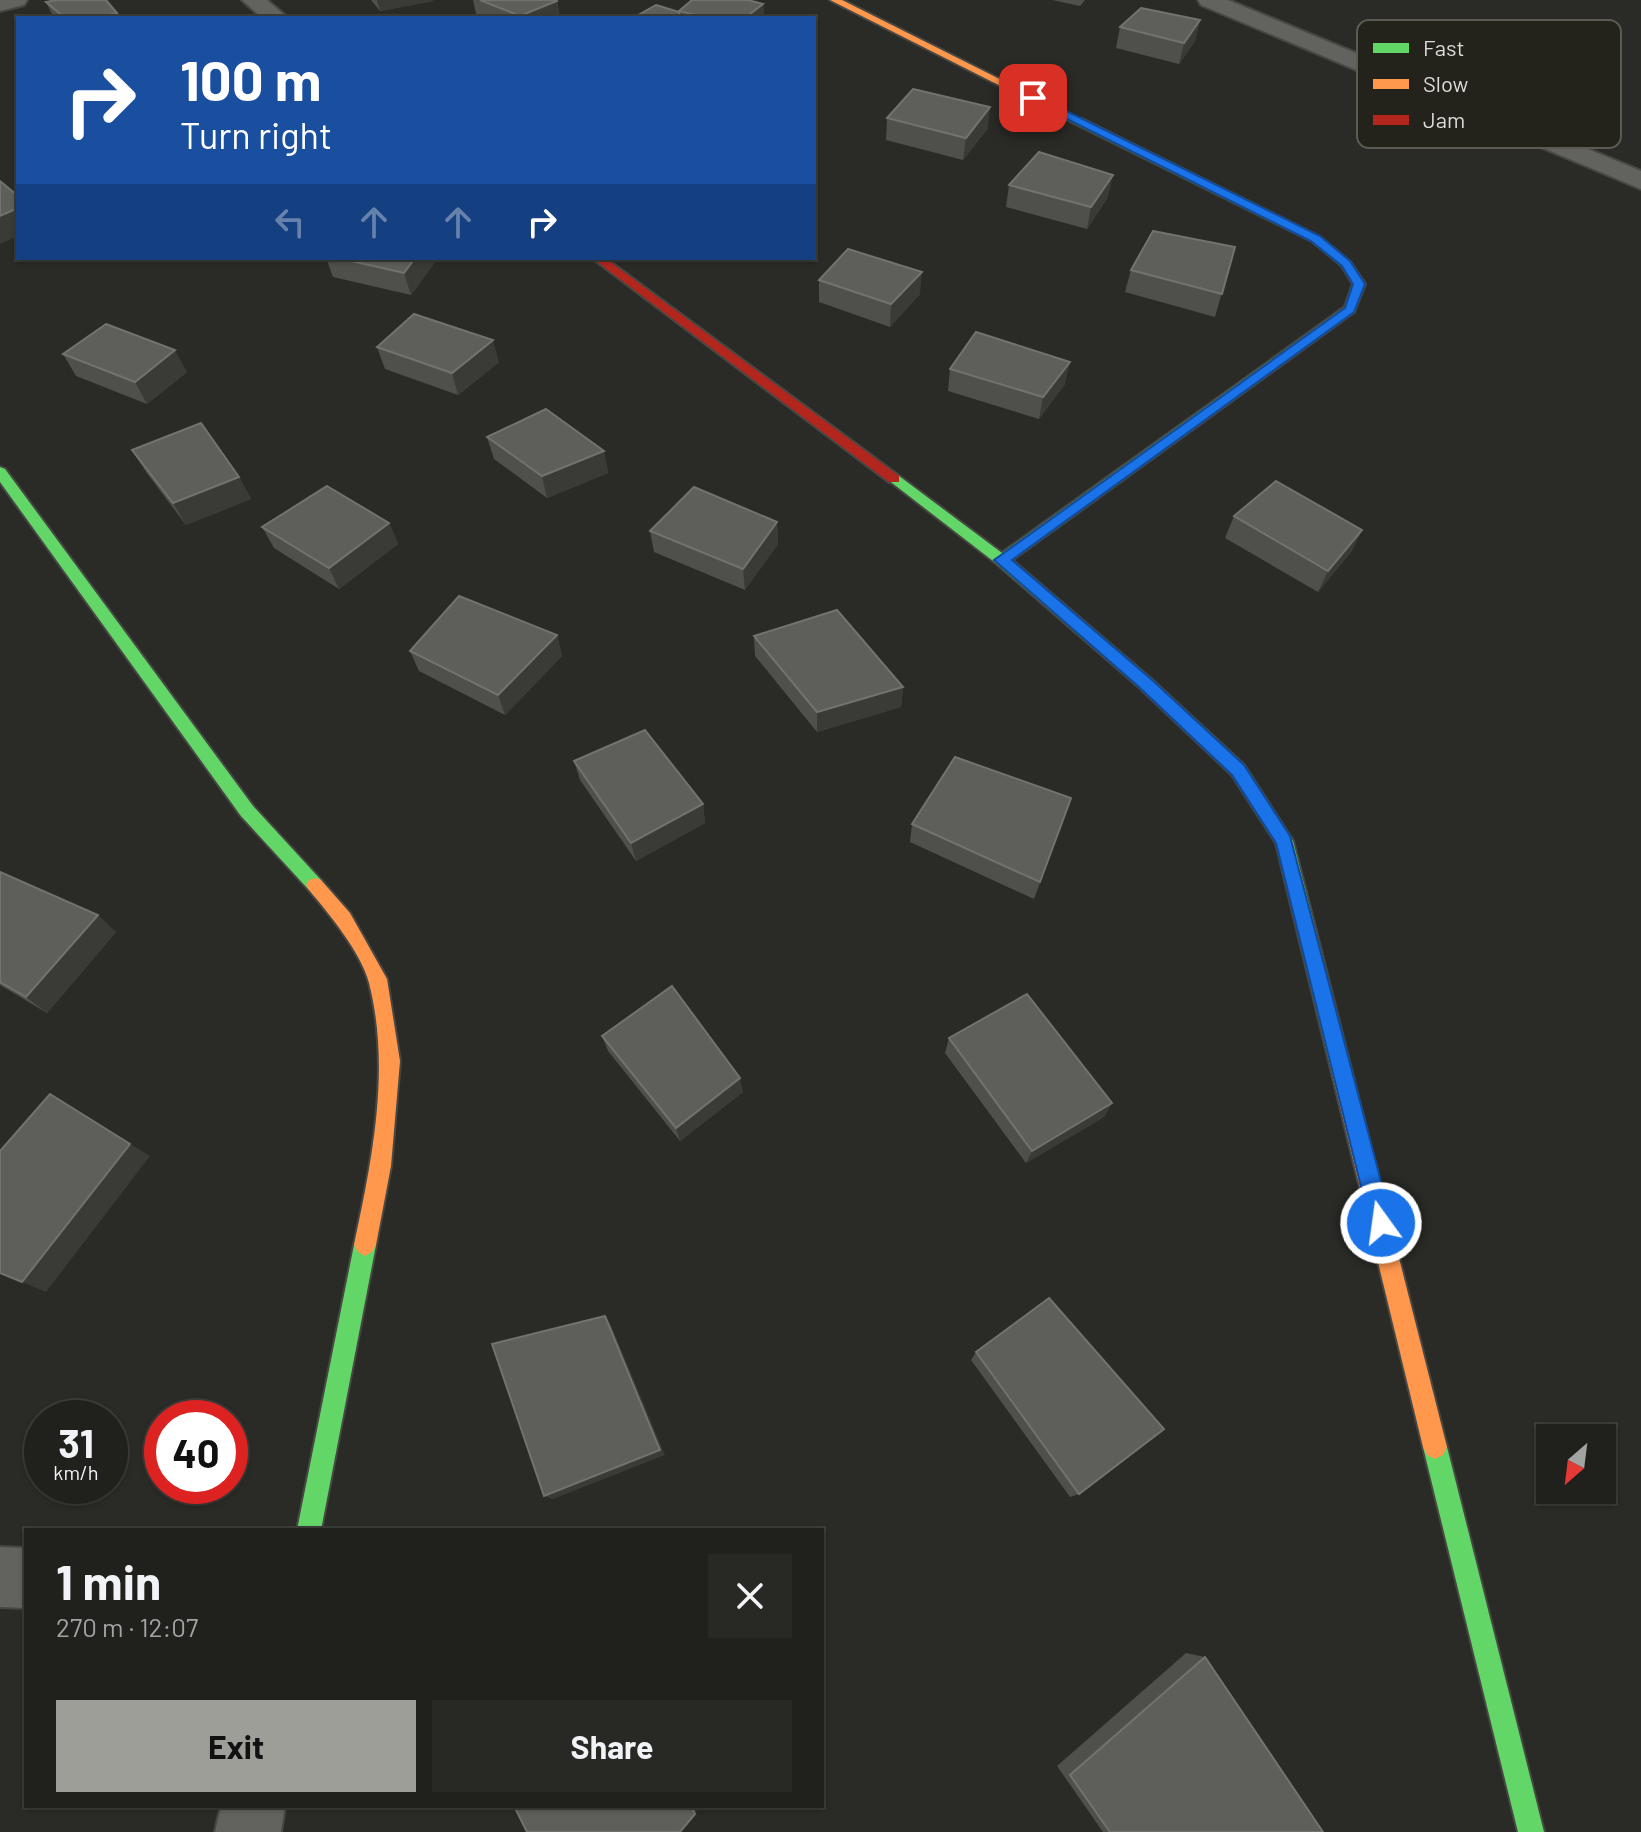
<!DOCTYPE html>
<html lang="en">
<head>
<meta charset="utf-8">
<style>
  :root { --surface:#20201c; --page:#282825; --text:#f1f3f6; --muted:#a2a3a3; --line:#3d3e3b; --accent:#9e9e99 }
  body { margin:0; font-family:Barlow,sans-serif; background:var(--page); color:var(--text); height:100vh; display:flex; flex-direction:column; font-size:30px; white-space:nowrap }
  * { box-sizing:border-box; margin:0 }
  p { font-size:26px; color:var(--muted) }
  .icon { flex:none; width:44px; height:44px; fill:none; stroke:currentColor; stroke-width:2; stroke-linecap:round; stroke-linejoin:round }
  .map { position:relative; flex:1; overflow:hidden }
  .details { position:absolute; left:24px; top:1528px; width:800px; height:280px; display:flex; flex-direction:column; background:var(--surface); border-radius:0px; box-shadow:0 2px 6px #0004,0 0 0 2px var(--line) }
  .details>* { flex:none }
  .guide { position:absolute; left:16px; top:16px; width:800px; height:244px; border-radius:0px; box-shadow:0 2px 6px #0004,0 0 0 2px var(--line); background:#1a4fa0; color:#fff; overflow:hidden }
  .needle { width:52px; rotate:208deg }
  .fabs { position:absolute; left:1536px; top:1424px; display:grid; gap:16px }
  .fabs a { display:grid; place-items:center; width:80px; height:80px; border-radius:0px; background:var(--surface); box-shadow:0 2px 6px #0004,0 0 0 2px var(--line); font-size:40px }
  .speed { position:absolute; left:24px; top:1400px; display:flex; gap:16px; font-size:40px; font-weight:700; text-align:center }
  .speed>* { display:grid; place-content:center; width:104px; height:104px; border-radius:50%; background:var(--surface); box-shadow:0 2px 6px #0004,0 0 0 2px var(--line); line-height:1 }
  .speed small { font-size:20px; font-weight:400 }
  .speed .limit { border:12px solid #d22; background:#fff; color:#111 }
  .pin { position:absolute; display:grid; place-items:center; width:68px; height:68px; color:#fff; margin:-34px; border-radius:16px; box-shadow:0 4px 12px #0006 }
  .me { position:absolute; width:88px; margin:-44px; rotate:346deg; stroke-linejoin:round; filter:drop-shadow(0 0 6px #0008) }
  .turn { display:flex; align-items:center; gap:28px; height:168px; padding:0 32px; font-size:36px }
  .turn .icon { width:104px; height:104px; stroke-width:2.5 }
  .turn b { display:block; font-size:56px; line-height:68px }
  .lanes { display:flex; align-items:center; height:76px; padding:0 32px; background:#0003; justify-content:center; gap:40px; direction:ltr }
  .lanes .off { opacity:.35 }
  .round { display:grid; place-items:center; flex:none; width:84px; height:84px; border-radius:0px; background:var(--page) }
  .headline { display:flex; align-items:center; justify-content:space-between; height:136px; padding:0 32px }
  h1 { font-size:48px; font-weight:700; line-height:60px }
  .button { display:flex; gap:16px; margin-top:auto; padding:16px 32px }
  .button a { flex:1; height:92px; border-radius:0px; background:var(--accent); color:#111; font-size:32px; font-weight:700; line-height:92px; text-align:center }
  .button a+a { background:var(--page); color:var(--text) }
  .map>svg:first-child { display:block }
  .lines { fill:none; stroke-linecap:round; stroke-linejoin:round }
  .street-casing { stroke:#474744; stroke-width:4 }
  .fast-casing { stroke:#474744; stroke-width:4 }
  .slow-casing { stroke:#474744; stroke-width:4 }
  .jam-casing { stroke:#474744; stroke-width:4 }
  .street { fill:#62625e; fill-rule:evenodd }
  .fast { fill:#63d668; fill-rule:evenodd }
  .slow { fill:#ff974d; fill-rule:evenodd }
  .jam { fill:#b3261e; fill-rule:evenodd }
  .wall { fill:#4f4f4c }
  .shaded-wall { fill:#3a3a36 }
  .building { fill:#5e5e5a; stroke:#72726e; stroke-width:2 }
  .route { fill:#1a73e8; stroke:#114b97; stroke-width:2 }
  .key { fill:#23231b; stroke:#5b5b53; stroke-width:2 }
  .key-label { font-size:22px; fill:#ddddd7 }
</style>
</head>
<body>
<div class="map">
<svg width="1641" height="1832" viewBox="0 0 1641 1832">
  <rect width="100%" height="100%" fill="#2a2a26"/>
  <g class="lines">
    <defs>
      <g id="street">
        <polygon points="0,0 27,0 24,5 0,11"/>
        <polygon points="242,0 267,0 288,18 262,18"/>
        <polygon points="1198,0 1228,0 1641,171 1641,189 1201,5"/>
        <polygon points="0,1547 26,1548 26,1608 0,1607"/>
        <polygon points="221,1806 285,1806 281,1832 215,1832"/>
      </g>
      <g id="fast">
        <polygon points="1074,119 1082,119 1320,237 1350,262 1365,284 1354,312 1012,560 1151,679 1244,765 1293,841 1350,1065 1347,1071 1340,1074 1333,1071 1330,1065 1276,843 1232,775 1139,687 997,564 887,479 894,474 899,476 1002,553 1345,307 1353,284 1342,266 1312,241 1074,123"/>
        <polygon points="0,467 5,469 253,806 321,880 324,885 321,890 309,890 241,816 0,482"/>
        <polygon points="365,1234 372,1238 376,1245 321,1530 297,1530 354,1245 358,1238"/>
        <polygon points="1435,1435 1443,1439 1447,1447 1544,1832 1518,1832 1423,1447 1427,1439"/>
      </g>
      <g id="slow">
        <polygon points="830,0 842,0 1083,121 1074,123"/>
        <path d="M315 878 321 880 350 913 387 979 400 1061 391 1166 376 1245 372 1252 365 1256 358 1252 354 1245C372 1160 391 1069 369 983 361 952 329 914 309 890L306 885 309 880Z"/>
        <polygon points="1340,1056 1347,1059 1350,1065 1447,1447 1443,1455 1435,1459 1427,1455 1423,1447 1330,1065 1333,1059"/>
      </g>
      <polygon id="jam" points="592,258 605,258 899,476 899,482 889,482"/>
    </defs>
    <use href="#street" class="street-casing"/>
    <use href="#fast" class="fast-casing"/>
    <use href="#slow" class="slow-casing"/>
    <use href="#jam" class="jam-casing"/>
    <use href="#street" class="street"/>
    <use href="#fast" class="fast"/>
    <use href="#slow" class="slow"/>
    <use href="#jam" class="jam"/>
  </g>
  <g class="wall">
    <polygon points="371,0 433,0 433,1 380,11"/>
    <polygon points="473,0 556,0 557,1 560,18 477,18"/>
    <polygon points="1052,0 1085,0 1080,6"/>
    <polygon points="46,2 120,18 54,18"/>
    <polygon points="763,4 764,18 633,18 679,12 679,11"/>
    <polygon points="1200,20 1195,41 1179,64 1116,48 1120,27"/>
    <polygon points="887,118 988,128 963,160 886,140"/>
    <polygon points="1009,185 1108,197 1087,229 1006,207"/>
    <polygon points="1235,247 1215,317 1125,292 1131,270"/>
    <polygon points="326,258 438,258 411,295 333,277"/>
    <polygon points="819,280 920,294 890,327 819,302"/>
    <polygon points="377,347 499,362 458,395 385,369"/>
    <polygon points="63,354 187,372 147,404 76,376"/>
    <polygon points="950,369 1065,384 1039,419 948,391"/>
    <polygon points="487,437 604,451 608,473 547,498 494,459"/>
    <polygon points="132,450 239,477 251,499 186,525 146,472"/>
    <polygon points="1234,516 1362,530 1351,552 1318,592 1225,538"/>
    <polygon points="777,522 778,544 745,590 654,552 650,531"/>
    <polygon points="389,523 398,544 339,589 274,548 262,527"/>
    <polygon points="557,635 562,656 505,715 419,671 410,651"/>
    <polygon points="754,636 903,687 901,707 817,732 755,656"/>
    <polygon points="574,761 703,804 705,823 636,861 580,780"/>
    <polygon points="1065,817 1034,899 910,842 912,824"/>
    <polygon points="0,872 116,932 47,1013 0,985"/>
    <polygon points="602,1036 743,1092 680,1141 608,1051"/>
    <polygon points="949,1038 1112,1103 1104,1117 1026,1163 945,1053"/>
    <polygon points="976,1352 1079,1494 1070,1497 971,1360"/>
    <polygon points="1186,1653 1205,1657 1323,1832 1103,1832 1057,1766"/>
  </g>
  <g class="shaded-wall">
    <polygon points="377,0 433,0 433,1 380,11"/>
    <polygon points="557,1 560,18 521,18 520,16"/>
    <polygon points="763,4 764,18 745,18"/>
    <polygon points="117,13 120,18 98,18"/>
    <polygon points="1200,20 1195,41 1179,64 1184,43"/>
    <polygon points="990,107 988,128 963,160 966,138"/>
    <polygon points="1113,175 1108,197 1087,229 1091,207"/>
    <polygon points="18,208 18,236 0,244 0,216"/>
    <polygon points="415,258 438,258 411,295 404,273"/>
    <polygon points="922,272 920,294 890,327 891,304"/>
    <polygon points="493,340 499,362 458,395 452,373"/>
    <polygon points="175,350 187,372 147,404 135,382"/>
    <polygon points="1070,362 1065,384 1039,419 1043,397"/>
    <polygon points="604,451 608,473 547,498 542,476"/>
    <polygon points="239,477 251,499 186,525 173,503"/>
    <polygon points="777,522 778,544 745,590 743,569"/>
    <polygon points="389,523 398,544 339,589 329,568"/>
    <polygon points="1362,530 1351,552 1318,592 1328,571"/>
    <polygon points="557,635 562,656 505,715 498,695"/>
    <polygon points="903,687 901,707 817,732 817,712"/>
    <polygon points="1071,798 1065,817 1034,899 1040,882"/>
    <polygon points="703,804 705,823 636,861 631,843"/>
    <polygon points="98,915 116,932 47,1013 26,997"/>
    <polygon points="740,1078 743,1092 680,1141 676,1128"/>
    <polygon points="1112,1103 1104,1117 1026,1163 1032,1151"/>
    <polygon points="130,1144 150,1156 46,1292 22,1282"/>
    <polygon points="605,1316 611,1325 665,1455 553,1499 544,1496"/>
    <polygon points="691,1806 700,1806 695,1814"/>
  </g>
  <g class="building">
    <polygon points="56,0 106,0 117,13 98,18 65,18 46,2"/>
    <polygon points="480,0 556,0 557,1 520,16"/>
    <polygon points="692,0 748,0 763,4 745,18 708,18 679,11"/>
    <polygon points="656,5 679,12 680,18 633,18"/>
    <polygon points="1141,8 1200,20 1184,43 1120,27"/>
    <polygon points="913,89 990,107 966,138 887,118"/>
    <polygon points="1039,152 1113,175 1091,207 1009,185"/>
    <polygon points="0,181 18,196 18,208 0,216"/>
    <polygon points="1153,231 1235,247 1222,294 1131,270"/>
    <polygon points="848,249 922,272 891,304 819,280"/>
    <polygon points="338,258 415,258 404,273"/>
    <polygon points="414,314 493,340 452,373 377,347"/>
    <polygon points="106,324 175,350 135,382 63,354"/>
    <polygon points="976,332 1070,362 1043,397 950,369"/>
    <polygon points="546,409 604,451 542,476 487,437"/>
    <polygon points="201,423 239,477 173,503 132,450"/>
    <polygon points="1276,481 1362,530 1328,571 1234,516"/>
    <polygon points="327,486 389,523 329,568 262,527"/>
    <polygon points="694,487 777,522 743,569 650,531"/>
    <polygon points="459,596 557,635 498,695 410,651"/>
    <polygon points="837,610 903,687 817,712 754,636"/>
    <polygon points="645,730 703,804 631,843 574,761"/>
    <polygon points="955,757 1071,798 1040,882 912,824"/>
    <polygon points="0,872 98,915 26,997 0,982"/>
    <polygon points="672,986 740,1078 676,1128 602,1036"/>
    <polygon points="1027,994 1112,1103 1032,1151 949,1038"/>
    <polygon points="50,1094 130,1144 22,1282 0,1273 0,1151"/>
    <polygon points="1049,1298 1164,1429 1079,1494 976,1352"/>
    <polygon points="605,1316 660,1450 544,1496 492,1344"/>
    <polygon points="1205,1657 1323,1832 1110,1832 1070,1775"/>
    <polygon points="514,1806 691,1806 695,1814 680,1832 527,1832"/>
  </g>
  <polygon class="route" points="1029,96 1036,96 1320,236 1350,261 1365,284 1354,312 1012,560 1151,679 1244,765 1290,836 1392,1223 1388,1231 1381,1234 1374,1231 1370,1223 1276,843 1232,775 1139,687 994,560 1345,308 1353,284 1342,266 1311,241 1029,100"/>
  <rect x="1357" y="20" width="264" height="128" rx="12" class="key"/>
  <rect x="1373" y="43" width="36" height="10" fill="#63d668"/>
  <rect x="1373" y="79" width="36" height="10" fill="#ff974d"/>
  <rect x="1373" y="115" width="36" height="10" fill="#b3261e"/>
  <g class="key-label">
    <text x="1423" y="56">Fast</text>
    <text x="1423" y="92">Slow</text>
    <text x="1423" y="128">Jam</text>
  </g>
</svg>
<div class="fabs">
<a><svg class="needle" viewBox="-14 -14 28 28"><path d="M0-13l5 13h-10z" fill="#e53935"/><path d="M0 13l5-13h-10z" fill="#a2a3a3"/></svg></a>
</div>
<div class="speed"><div>31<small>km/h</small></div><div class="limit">40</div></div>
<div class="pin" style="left:1033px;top:98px;background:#d93025"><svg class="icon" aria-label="arrive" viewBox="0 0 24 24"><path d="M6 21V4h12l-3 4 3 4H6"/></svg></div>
<svg class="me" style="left:1381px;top:1223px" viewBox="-20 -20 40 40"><circle r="17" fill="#1a73e8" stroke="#fff" stroke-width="3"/><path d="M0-11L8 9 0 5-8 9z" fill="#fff"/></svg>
<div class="guide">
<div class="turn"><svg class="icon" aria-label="right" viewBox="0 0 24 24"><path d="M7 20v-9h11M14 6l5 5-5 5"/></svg><div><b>100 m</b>Turn right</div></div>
<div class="lanes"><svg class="icon off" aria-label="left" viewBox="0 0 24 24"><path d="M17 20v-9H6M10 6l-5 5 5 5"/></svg><svg class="icon off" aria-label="ahead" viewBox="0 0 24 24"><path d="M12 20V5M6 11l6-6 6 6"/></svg><svg class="icon off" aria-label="ahead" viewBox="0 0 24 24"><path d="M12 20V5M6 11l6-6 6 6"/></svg><svg class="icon" aria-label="right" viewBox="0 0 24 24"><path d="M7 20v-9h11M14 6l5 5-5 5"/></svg></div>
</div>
<section class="details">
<div class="headline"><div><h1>1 min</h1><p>270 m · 12:07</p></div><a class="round"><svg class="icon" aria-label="close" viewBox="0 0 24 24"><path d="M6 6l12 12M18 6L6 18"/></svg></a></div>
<div class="button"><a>Exit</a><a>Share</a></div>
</section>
</div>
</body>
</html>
